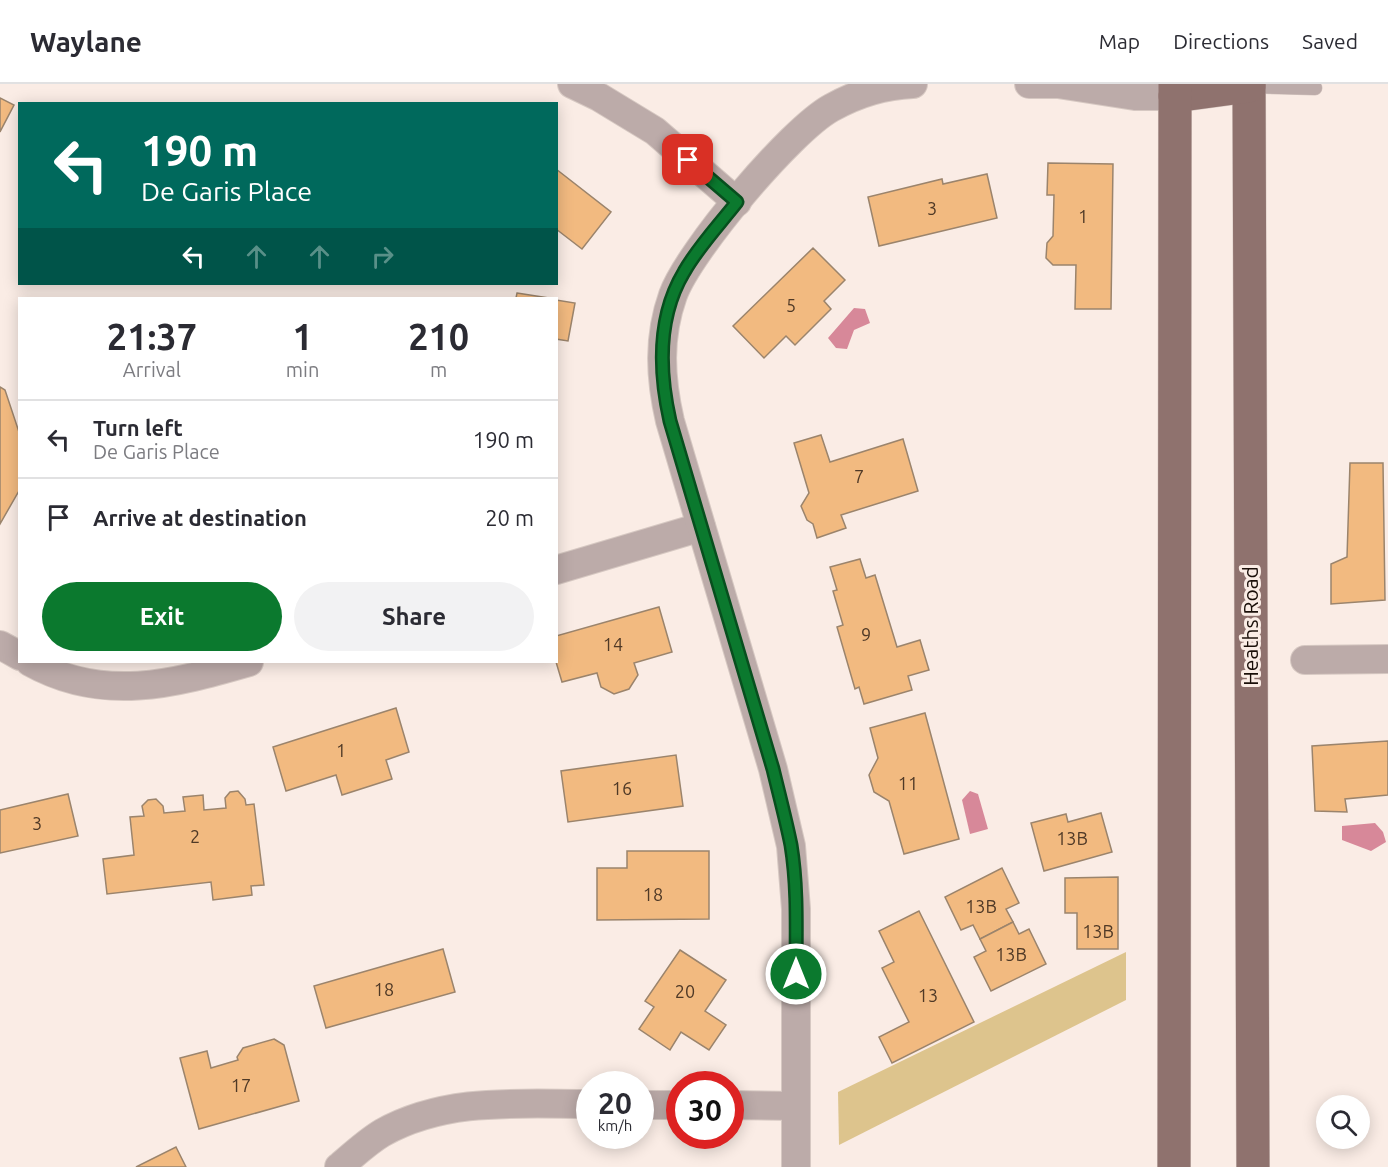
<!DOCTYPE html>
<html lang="en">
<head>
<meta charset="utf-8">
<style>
  :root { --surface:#fff; --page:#f2f2f3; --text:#2b2b33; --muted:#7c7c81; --line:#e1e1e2; --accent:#0b792e }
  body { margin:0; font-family:Ubuntu,sans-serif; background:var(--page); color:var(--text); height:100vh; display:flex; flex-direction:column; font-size:22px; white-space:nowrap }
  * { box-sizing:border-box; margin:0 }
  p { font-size:20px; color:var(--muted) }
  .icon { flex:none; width:33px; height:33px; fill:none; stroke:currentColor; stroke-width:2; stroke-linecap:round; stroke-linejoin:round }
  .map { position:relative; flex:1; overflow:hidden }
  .sheet { position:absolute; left:18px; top:213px; width:540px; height:366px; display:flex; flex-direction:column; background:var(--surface); border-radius:0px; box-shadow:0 3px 15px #0003 }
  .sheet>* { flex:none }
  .guide { position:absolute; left:18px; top:18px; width:540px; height:183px; border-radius:0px; box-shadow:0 3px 15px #0003; background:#00695c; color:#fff; overflow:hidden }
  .controls { position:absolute; left:1316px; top:1011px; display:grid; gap:12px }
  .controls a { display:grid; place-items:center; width:54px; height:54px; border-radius:50%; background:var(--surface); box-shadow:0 3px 15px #0003; font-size:30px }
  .speed { position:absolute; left:576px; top:987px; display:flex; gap:12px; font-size:30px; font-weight:700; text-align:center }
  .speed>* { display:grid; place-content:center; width:78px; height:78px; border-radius:50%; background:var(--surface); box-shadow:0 3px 15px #0003; line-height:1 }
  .speed small { font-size:15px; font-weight:400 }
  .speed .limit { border:9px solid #d22; background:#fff; color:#111 }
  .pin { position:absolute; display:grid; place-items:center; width:51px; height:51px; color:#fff; margin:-26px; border-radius:12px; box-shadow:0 3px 9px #0006 }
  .me { position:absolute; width:66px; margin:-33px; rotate:0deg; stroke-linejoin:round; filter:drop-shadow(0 0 4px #0008) }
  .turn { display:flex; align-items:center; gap:21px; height:126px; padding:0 24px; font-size:27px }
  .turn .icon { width:78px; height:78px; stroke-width:2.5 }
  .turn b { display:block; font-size:42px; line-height:51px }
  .lanes { display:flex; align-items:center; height:57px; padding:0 24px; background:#0003; justify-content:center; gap:30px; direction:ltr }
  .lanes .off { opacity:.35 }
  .eta { display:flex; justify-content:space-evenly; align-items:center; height:102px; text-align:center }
  .eta b { font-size:36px; font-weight:600; line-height:42px }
  .primary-button { display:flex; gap:12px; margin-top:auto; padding:12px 24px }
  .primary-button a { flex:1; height:69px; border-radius:36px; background:var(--accent); color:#fff; font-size:24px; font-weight:600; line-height:69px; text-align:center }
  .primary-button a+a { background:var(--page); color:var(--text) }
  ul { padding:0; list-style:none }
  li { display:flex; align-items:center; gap:18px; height:78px; padding:0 24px; border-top:2px solid var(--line) }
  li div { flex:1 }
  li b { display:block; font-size:22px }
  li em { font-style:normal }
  header { display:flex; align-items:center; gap:36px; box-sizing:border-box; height:84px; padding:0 30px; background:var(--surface); border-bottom:2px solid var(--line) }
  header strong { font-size:28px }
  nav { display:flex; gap:33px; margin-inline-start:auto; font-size:21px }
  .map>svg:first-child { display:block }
  .green { fill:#ddc48d }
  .water { fill:#d78899 }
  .building { fill:#f2ba80; stroke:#9b846c; stroke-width:1.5 }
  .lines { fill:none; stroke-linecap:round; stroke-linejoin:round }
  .lane-casing { stroke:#d6c8c2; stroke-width:15 }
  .street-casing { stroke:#d6c8c2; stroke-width:30 }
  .primary-casing { stroke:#d6c8c2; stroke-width:34 }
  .lane { stroke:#bcaba9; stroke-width:14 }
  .street { stroke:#bcaba9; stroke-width:28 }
  .primary { stroke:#8f726e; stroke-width:33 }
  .route-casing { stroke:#074f1e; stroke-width:15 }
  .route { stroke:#0b792e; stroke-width:10 }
  .labels { text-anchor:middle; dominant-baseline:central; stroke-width:6; stroke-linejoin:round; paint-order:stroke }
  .number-label { font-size:18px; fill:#4f3926 }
  .street-label { font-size:21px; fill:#190e08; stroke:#faece5 }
</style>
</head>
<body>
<header>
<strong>Waylane</strong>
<nav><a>Map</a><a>Directions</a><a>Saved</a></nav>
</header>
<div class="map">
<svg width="1388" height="1083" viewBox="0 0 1388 1083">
  <rect width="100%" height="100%" fill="#faece5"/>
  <polygon class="green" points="1126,868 1126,916 839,1061 838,1008"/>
  <g class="water">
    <polygon points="854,224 865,225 870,239 854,246 847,265 836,264 828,254"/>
    <polygon points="970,707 978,710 988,745 970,750 962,716"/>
    <polygon points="1375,739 1383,748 1386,758 1371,767 1342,756 1342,742"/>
  </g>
  <g class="building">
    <polygon points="0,14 14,21 0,48"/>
    <polygon points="1048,79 1113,80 1111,225 1075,225 1076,181 1053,181 1046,174 1047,159 1053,152 1054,111 1047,111"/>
    <polygon points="556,85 611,128 582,165 556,145"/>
    <polygon points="987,90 997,134 879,162 868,113 942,95 943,100"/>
    <polygon points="813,164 845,196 824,217 831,225 795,261 786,252 764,274 733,242"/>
    <polygon points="517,209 549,214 516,214"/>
    <polygon points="556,216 575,219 568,257 556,255"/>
    <polygon points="0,303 5,306 20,351 20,405 0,440"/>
    <polygon points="821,351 830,378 903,355 918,407 841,431 846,444 817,454 813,440 807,436 801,422 809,409 794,359"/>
    <polygon points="1350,379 1383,379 1385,516 1331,520 1331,480 1347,473"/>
    <polygon points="860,475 866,494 875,491 897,563 920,556 929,586 908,592 912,606 864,620 859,603 855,605 837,543 843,541 833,507 837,506 830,483"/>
    <polygon points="659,523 672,568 634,579 638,591 629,605 614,610 601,603 597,589 562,598 556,578 556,552"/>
    <polygon points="396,624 409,668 386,676 392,695 342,711 336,691 286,707 273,663"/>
    <polygon points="925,629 959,755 904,770 889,717 874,708 869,691 878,674 870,644"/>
    <polygon points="1388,657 1388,711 1345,715 1347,728 1315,727 1312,662"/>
    <polygon points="676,671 683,722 568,738 561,687"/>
    <polygon points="238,707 245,715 246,721 254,720 264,801 251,802 252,811 213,816 211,798 107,810 103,775 134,771 130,733 144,732 142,722 148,716 156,715 163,722 164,729 185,727 183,713 203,711 204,726 226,724 225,714 230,708"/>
    <polygon points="68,710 78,752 0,769 0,726"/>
    <polygon points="1101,729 1112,768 1044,787 1031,739 1066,730 1068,738"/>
    <polygon points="627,767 709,767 709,835 597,836 597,784 627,784"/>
    <polygon points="1002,784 1019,819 1006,825 1013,838 980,855 973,841 961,846 945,813"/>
    <polygon points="1118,793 1118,865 1077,865 1077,829 1065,829 1065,794"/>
    <polygon points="919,827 974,938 892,979 879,953 909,938 882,884 894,878 879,847"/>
    <polygon points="1013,838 1019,850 1029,845 1046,880 991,907 974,873 986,867 980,855"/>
    <polygon points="443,865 455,908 326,944 314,902"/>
    <polygon points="680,866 726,896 705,927 726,941 709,966 681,948 670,966 639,945 654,923 645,917"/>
    <polygon points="274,955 284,961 299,1017 199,1045 180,974 207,967 211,984 238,976 237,973 243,964"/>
    <polygon points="176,1063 186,1083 136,1083"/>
  </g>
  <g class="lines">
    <defs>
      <polyline id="lane" points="1249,2 1315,4"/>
      <g id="street">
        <polyline points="572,0 599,13 655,47 737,118"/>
        <polyline points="1029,0 1058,0 1135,12 1175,12"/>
        <polyline points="556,486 701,443"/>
        <polyline points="0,561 20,572"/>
        <polyline points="1305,576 1388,575"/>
        <path d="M30 578C103 619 173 600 249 578"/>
        <polyline points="640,1021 680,1021"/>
        <polyline points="730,1021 796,1022"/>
        <path d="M339 1083C352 1072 367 1058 382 1049 446 1013 519 1020 590 1020"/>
        <path d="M796 1083V825L791 762 773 685 670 337C660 294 658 253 673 211 689 167 790 47 831 24 856 10 885 1 913 0"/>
      </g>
      <g id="primary">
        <polyline points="1249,0 1253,1083"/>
        <polyline points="1175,12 1249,2"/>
        <polyline points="1174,1083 1175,0"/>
      </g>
    </defs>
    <use href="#lane" class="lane-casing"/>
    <use href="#street" class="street-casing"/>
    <use href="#primary" class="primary-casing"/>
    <use href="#lane" class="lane"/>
    <use href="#street" class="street"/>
    <use href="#primary" class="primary"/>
  </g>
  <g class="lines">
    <defs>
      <path id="route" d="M688 76 737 118C719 141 698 163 684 188 657 233 659 288 670 337L773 685C779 710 786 736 791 761 798 804 796 848 796 890"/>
    </defs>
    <use href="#route" class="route-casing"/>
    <use href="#route" class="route"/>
  </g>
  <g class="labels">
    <g class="number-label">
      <text x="932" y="124">3</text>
      <text x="1083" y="132">1</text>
      <text x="791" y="221">5</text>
      <text x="859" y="392">7</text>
      <text x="866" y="550">9</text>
      <text x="613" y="560">14</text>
      <text x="341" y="666">1</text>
      <text x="908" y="699">11</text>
      <text x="622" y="704">16</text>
      <text x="37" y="739">3</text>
      <text x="195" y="752">2</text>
      <text x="1072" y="754">13B</text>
      <text x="653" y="810">18</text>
      <text x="981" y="822">13B</text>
      <text x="1098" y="847">13B</text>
      <text x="1011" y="870">13B</text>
      <text x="384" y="905">18</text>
      <text x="685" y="907">20</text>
      <text x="928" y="911">13</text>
      <text x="241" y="1001">17</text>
    </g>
    <g class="street-label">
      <text transform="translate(1250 542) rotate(-90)">Heaths Road</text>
    </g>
  </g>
</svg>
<div class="controls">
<a><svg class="icon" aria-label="search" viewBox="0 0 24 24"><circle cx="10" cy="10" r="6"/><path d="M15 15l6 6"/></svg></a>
</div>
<div class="speed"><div>20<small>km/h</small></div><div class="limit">30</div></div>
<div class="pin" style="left:688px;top:76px;background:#d93025"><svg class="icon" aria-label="arrive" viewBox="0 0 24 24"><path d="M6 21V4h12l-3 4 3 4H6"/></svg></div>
<svg class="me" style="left:796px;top:890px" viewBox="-20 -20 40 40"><circle r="17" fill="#0b792e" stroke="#fff" stroke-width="3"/><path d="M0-11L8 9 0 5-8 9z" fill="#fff"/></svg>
<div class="guide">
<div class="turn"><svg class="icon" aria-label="left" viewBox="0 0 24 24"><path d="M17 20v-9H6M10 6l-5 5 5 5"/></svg><div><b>190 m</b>De Garis Place</div></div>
<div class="lanes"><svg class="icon" aria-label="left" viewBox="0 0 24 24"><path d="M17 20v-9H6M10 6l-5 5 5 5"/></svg><svg class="icon off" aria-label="ahead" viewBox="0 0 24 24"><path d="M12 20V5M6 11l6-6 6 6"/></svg><svg class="icon off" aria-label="ahead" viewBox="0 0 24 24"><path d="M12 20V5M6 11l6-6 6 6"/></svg><svg class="icon off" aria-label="right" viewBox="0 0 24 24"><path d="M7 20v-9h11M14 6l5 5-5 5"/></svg></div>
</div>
<section class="sheet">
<div class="eta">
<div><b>21:37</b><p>Arrival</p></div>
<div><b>1</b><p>min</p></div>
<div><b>210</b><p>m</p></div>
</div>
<ul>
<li><svg class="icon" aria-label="left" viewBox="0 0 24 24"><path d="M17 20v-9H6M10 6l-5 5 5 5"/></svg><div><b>Turn left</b><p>De Garis Place</p></div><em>190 m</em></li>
<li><svg class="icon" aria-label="arrive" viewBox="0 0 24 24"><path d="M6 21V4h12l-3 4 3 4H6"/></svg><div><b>Arrive at destination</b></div><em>20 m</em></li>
</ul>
<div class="primary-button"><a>Exit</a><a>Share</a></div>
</section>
</div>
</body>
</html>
